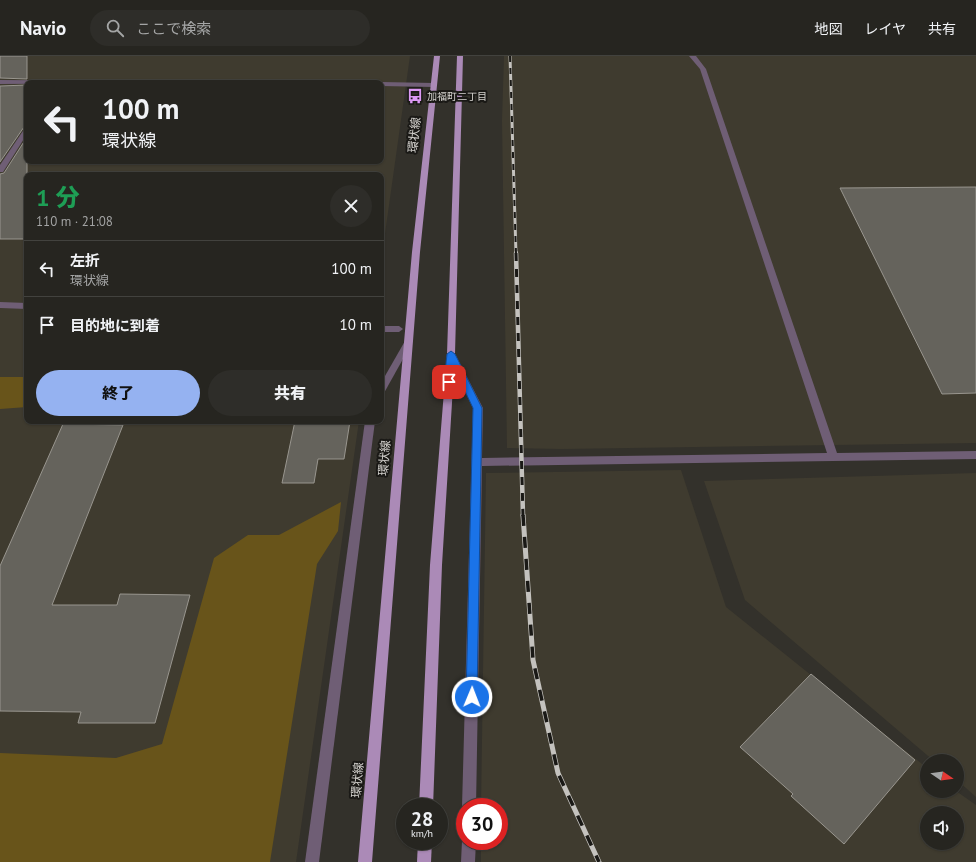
<!DOCTYPE html>
<html lang="ja">
<head>
<meta charset="utf-8">
<style>
  :root { --surface:#262520; --page:#2e2d29; --text:#f1f3f6; --muted:#a4a5a5; --line:#42423e; --accent:#95b2f1 }
  body { margin:0; font-family:"PT Sans","Noto Sans JP",sans-serif; background:var(--page); color:var(--text); height:100vh; display:flex; flex-direction:column; font-size:15px; white-space:nowrap }
  * { box-sizing:border-box; margin:0 }
  p { font-size:13px; color:var(--muted) }
  .icon { flex:none; width:22px; height:22px; fill:none; stroke:currentColor; stroke-width:2; stroke-linecap:round; stroke-linejoin:round }
  .map { position:relative; flex:1; overflow:hidden }
  .drawer { position:absolute; left:24px; top:116px; width:360px; height:252px; display:flex; flex-direction:column; background:var(--surface); border-radius:8px; box-shadow:0 1px 3px #0004,0 0 0 1px var(--line) }
  .drawer>* { flex:none }
  .hud { position:absolute; left:24px; top:24px; width:360px; height:84px; border-radius:8px; box-shadow:0 1px 3px #0004,0 0 0 1px var(--line); background:#262520; color:var(--text); overflow:hidden }
  .needle { width:26px; rotate:103deg }
  .fabs { position:absolute; left:920px; top:698px; display:grid; gap:8px }
  .fabs a { display:grid; place-items:center; width:44px; height:44px; border-radius:50%; background:var(--surface); box-shadow:0 1px 3px #0004,0 0 0 1px var(--line); font-size:20px }
  .speed { position:absolute; left:396px; top:742px; display:flex; gap:8px; font-size:20px; font-weight:700; text-align:center }
  .speed>* { display:grid; place-content:center; width:52px; height:52px; border-radius:50%; background:var(--surface); box-shadow:0 1px 3px #0004,0 0 0 1px var(--line); line-height:1 }
  .speed small { font-size:10px; font-weight:400 }
  .speed .limit { border:6px solid #d22; background:#fff; color:#111 }
  .pin { position:absolute; display:grid; place-items:center; width:34px; height:34px; color:#fff; margin:-17px; border-radius:8px; box-shadow:0 2px 6px #0006 }
  .me { position:absolute; width:44px; margin:-22px; rotate:1deg; stroke-linejoin:round; filter:drop-shadow(0 0 3px #0008) }
  .turn { display:flex; align-items:center; gap:14px; height:84px; padding:0 12px; font-size:18px }
  .turn .icon { width:52px; height:52px; stroke-width:2.5 }
  .turn b { display:block; font-size:28px; line-height:34px }
  .round { display:grid; place-items:center; flex:none; width:42px; height:42px; border-radius:21px; background:var(--page) }
  .overview { display:flex; align-items:center; justify-content:space-between; height:68px; padding:0 12px }
  h1 { font-size:24px; font-weight:800; line-height:30px; color:#1e9e55 }
  .action { display:flex; gap:8px; margin-top:auto; padding:8px 12px }
  .action a { flex:1; height:46px; border-radius:24px; background:var(--accent); color:#111; font-size:16px; font-weight:800; line-height:46px; text-align:center }
  .action a+a { background:var(--page); color:var(--text) }
  ul { padding:0; list-style:none }
  li { display:flex; align-items:center; gap:12px; height:56px; padding:0 12px; border-top:1px solid var(--line) }
  li div { flex:1 }
  li b { display:block; font-size:15px }
  li em { font-style:normal }
  header { display:flex; align-items:center; gap:24px; box-sizing:border-box; height:56px; padding:0 20px; background:var(--surface); border-bottom:1px solid var(--line) }
  header strong { font-size:19px }
  nav { display:flex; gap:22px; margin-inline-start:auto; font-size:14px }
  .search { width:280px; height:36px; background:var(--page); display:flex; align-items:center; gap:10px; box-sizing:border-box; padding:0 14px; border-radius:22px; color:var(--muted); font-size:15px }
  .map>svg:first-child { display:block }
  .built { fill:#3f3b2f; fill-rule:evenodd }
  .green { fill:#68541a }
  .building { fill:#65635c; stroke:#99968f }
  .lines { fill:none; stroke-linecap:round; stroke-linejoin:round }
  .lane { fill:#6f5e75; fill-rule:evenodd }
  .street { fill:#6f5e75; fill-rule:evenodd }
  .primary { fill:#ab8ab7; fill-rule:evenodd }
  .rail-far2-casing { stroke:#c4c2be; stroke-width:3 }
  .rail-far1-casing { stroke:#c4c2be; stroke-width:4.5 }
  .rail-casing { stroke:#c4c2be; stroke-width:5 }
  .rail-far2 { stroke:#1a1916; stroke-width:2; stroke-dasharray:6; stroke-linecap:butt }
  .rail-far1 { stroke:#1a1916; stroke-width:3; stroke-dasharray:8; stroke-linecap:butt }
  .rail { stroke:#1a1916; stroke-width:3.5; stroke-dasharray:11; stroke-linecap:butt }
  .route { fill:#1a73e8; stroke:#114b97 }
  .labels { text-anchor:middle; dominant-baseline:central; stroke-width:4; stroke-linejoin:round; paint-order:stroke }
  .far-poi-label { font-size:10px; fill:#d5d3cf; stroke:#1a1916; text-anchor:start }
  .street-label { font-size:12px; fill:#d5d3cf; stroke:#1a1916 }
</style>
</head>
<body>
<header>
<strong>Navio</strong>
<div class="search"><svg class="icon" aria-label="search" viewBox="0 0 24 24"><circle cx="10" cy="10" r="6"/><path d="M15 15l6 6"/></svg>ここで検索</div>
<nav><a>地図</a><a>レイヤ</a><a>共有</a></nav>
</header>
<div class="map">
<svg width="976" height="806" viewBox="0 0 976 806">
  <rect width="100%" height="100%" fill="#33312b"/>
  <g class="built">
    <path d="M0 0H410L381 206V119H27V365H359L296 806H0ZM27 27H381V105H27Z"/>
    <polygon points="504,0 976,0 976,387 562,393 507,392 502,64"/>
    <path d="M681 414 726 551 927 712V735H956L976 749V806H481V785H499V751H481L486 417ZM927 757H957V787H927Z"/>
    <polygon points="976,417 976,741 957,724 957,705 934,705 745,544 704,425"/>
  </g>
  <g class="green">
    <polygon points="0,321 27,321 27,351 0,353"/>
    <polygon points="341,446 338,475 317,508 270,806 0,806 0,697 116,702 162,688 214,502 248,479 279,479"/>
  </g>
  <g class="building">
    <polygon points="0,0 27,0 27,23 0,22"/>
    <polygon points="27,29 27,70 24,71 0,106 0,30"/>
    <polygon points="27,81 27,183 0,183 0,118 4,117"/>
    <polygon points="976,131 976,337 942,338 840,132"/>
    <polygon points="295,365 350,365 344,403 318,403 314,427 282,427"/>
    <polygon points="63,368 123,369 52,549 117,549 120,538 190,539 155,667 78,667 81,656 0,655 0,510"/>
    <polygon points="811,618 915,704 844,788 791,740 793,738 740,691"/>
  </g>
  <g class="lines">
    <g class="lane">
      <polygon points="0,24 167,25 170,27 0,28"/>
      <polygon points="381,26 434,27 437,29 434,31 381,30 381,27 379,27"/>
      <polygon points="27,71 27,78 3,116 0,116 0,109 25,72"/>
      <polygon points="0,246 27,247 27,253 0,252"/>
      <polygon points="381,270 399,270 403,273 399,276 381,276"/>
    </g>
    <g class="street">
      <polygon points="689,0 696,0 706,13 837,397 976,395 976,403 482,410 476,751 465,751 465,756 462,751 473,352 447,298 448,296 454,296 483,352 482,402 827,397 700,13"/>
      <polygon points="409,282 413,285 384,337 381,338 381,327 405,285"/>
      <polygon points="365,365 375,365 319,806 305,806"/>
      <polygon points="464,780 465,785 476,785 475,806 461,806 462,785"/>
    </g>
    <g class="primary">
      <polygon points="434,0 440,0 420,196 372,806 358,806 412,196"/>
      <polygon points="457,0 463,0 455,298 442,509 433,751 419,751 430,509 447,298"/>
      <polygon points="418,785 432,785 431,806 417,806"/>
    </g>
    <defs>
      <polyline id="rail-far2" points="510,0 516,198"/>
      <polyline id="rail-far1" points="516,197 523,460"/>
      <polyline id="rail" points="523,459 533,604 558,717 599,806"/>
    </defs>
    <use href="#rail-far2" class="rail-far2-casing"/>
    <use href="#rail-far1" class="rail-far1-casing"/>
    <use href="#rail" class="rail-casing"/>
    <use href="#rail-far2" class="rail-far2"/>
    <use href="#rail-far1" class="rail-far1"/>
    <use href="#rail" class="rail"/>
  </g>
  <polygon class="route" points="451,295 455,298 482,352 477,641 476,645 472,647 468,645 466,641 473,352 454,312 452,328 449,328 444,326 447,298"/>
  <defs>
    <symbol id="bus-bare" viewBox="-9 -9 18 18"><path d="M-5-6H5V4H4V6H2V4H-2V6H-4V4H-5ZM-3.5-4V0h7V-4ZM-3.5 1.2v1.5H-2V1.2ZM2 1.2v1.5H3.5V1.2Z" fill="#dc99f4" stroke="#1a1916" stroke-width="2.5" paint-order="stroke"/></symbol>
  </defs>
  <g fill-rule="evenodd">
    <use href="#bus-bare" x="404" y="29" width="22" height="22"/>
  </g>
  <g class="labels">
    <g class="far-poi-label">
      <text x="427" y="40">加福町二丁目</text>
    </g>
    <g class="street-label">
      <text transform="translate(414 79) rotate(-84)">環状線</text>
      <text transform="translate(384 402) rotate(-85)">環状線</text>
      <text transform="translate(357 724) rotate(-85)">環状線</text>
    </g>
  </g>
</svg>
<div class="fabs">
<a><svg class="needle" viewBox="-14 -14 28 28"><path d="M0-13l5 13h-10z" fill="#e53935"/><path d="M0 13l5-13h-10z" fill="#a4a5a5"/></svg></a>
<a><svg class="icon" aria-label="sound" viewBox="0 0 24 24"><path d="M4 9h4l5-4v14l-5-4H4zM17 9q2 3 0 6"/></svg></a>
</div>
<div class="speed"><div>28<small>km/h</small></div><div class="limit">30</div></div>
<div class="pin" style="left:449px;top:326px;background:#d93025"><svg class="icon" aria-label="arrive" viewBox="0 0 24 24"><path d="M6 21V4h12l-3 4 3 4H6"/></svg></div>
<svg class="me" style="left:472px;top:641px" viewBox="-20 -20 40 40"><circle r="17" fill="#1a73e8" stroke="#fff" stroke-width="3"/><path d="M0-11L8 9 0 5-8 9z" fill="#fff"/></svg>
<div class="hud">
<div class="turn"><svg class="icon" aria-label="left" viewBox="0 0 24 24"><path d="M17 20v-9H6M10 6l-5 5 5 5"/></svg><div><b>100 m</b>環状線</div></div>
</div>
<section class="drawer">
<div class="overview"><div><h1>1 分</h1><p>110 m · 21:08</p></div><a class="round"><svg class="icon" aria-label="close" viewBox="0 0 24 24"><path d="M6 6l12 12M18 6L6 18"/></svg></a></div>
<ul>
<li><svg class="icon" aria-label="left" viewBox="0 0 24 24"><path d="M17 20v-9H6M10 6l-5 5 5 5"/></svg><div><b>左折</b><p>環状線</p></div><em>100 m</em></li>
<li><svg class="icon" aria-label="arrive" viewBox="0 0 24 24"><path d="M6 21V4h12l-3 4 3 4H6"/></svg><div><b>目的地に到着</b></div><em>10 m</em></li>
</ul>
<div class="action"><a>終了</a><a>共有</a></div>
</section>
</div>
</body>
</html>
